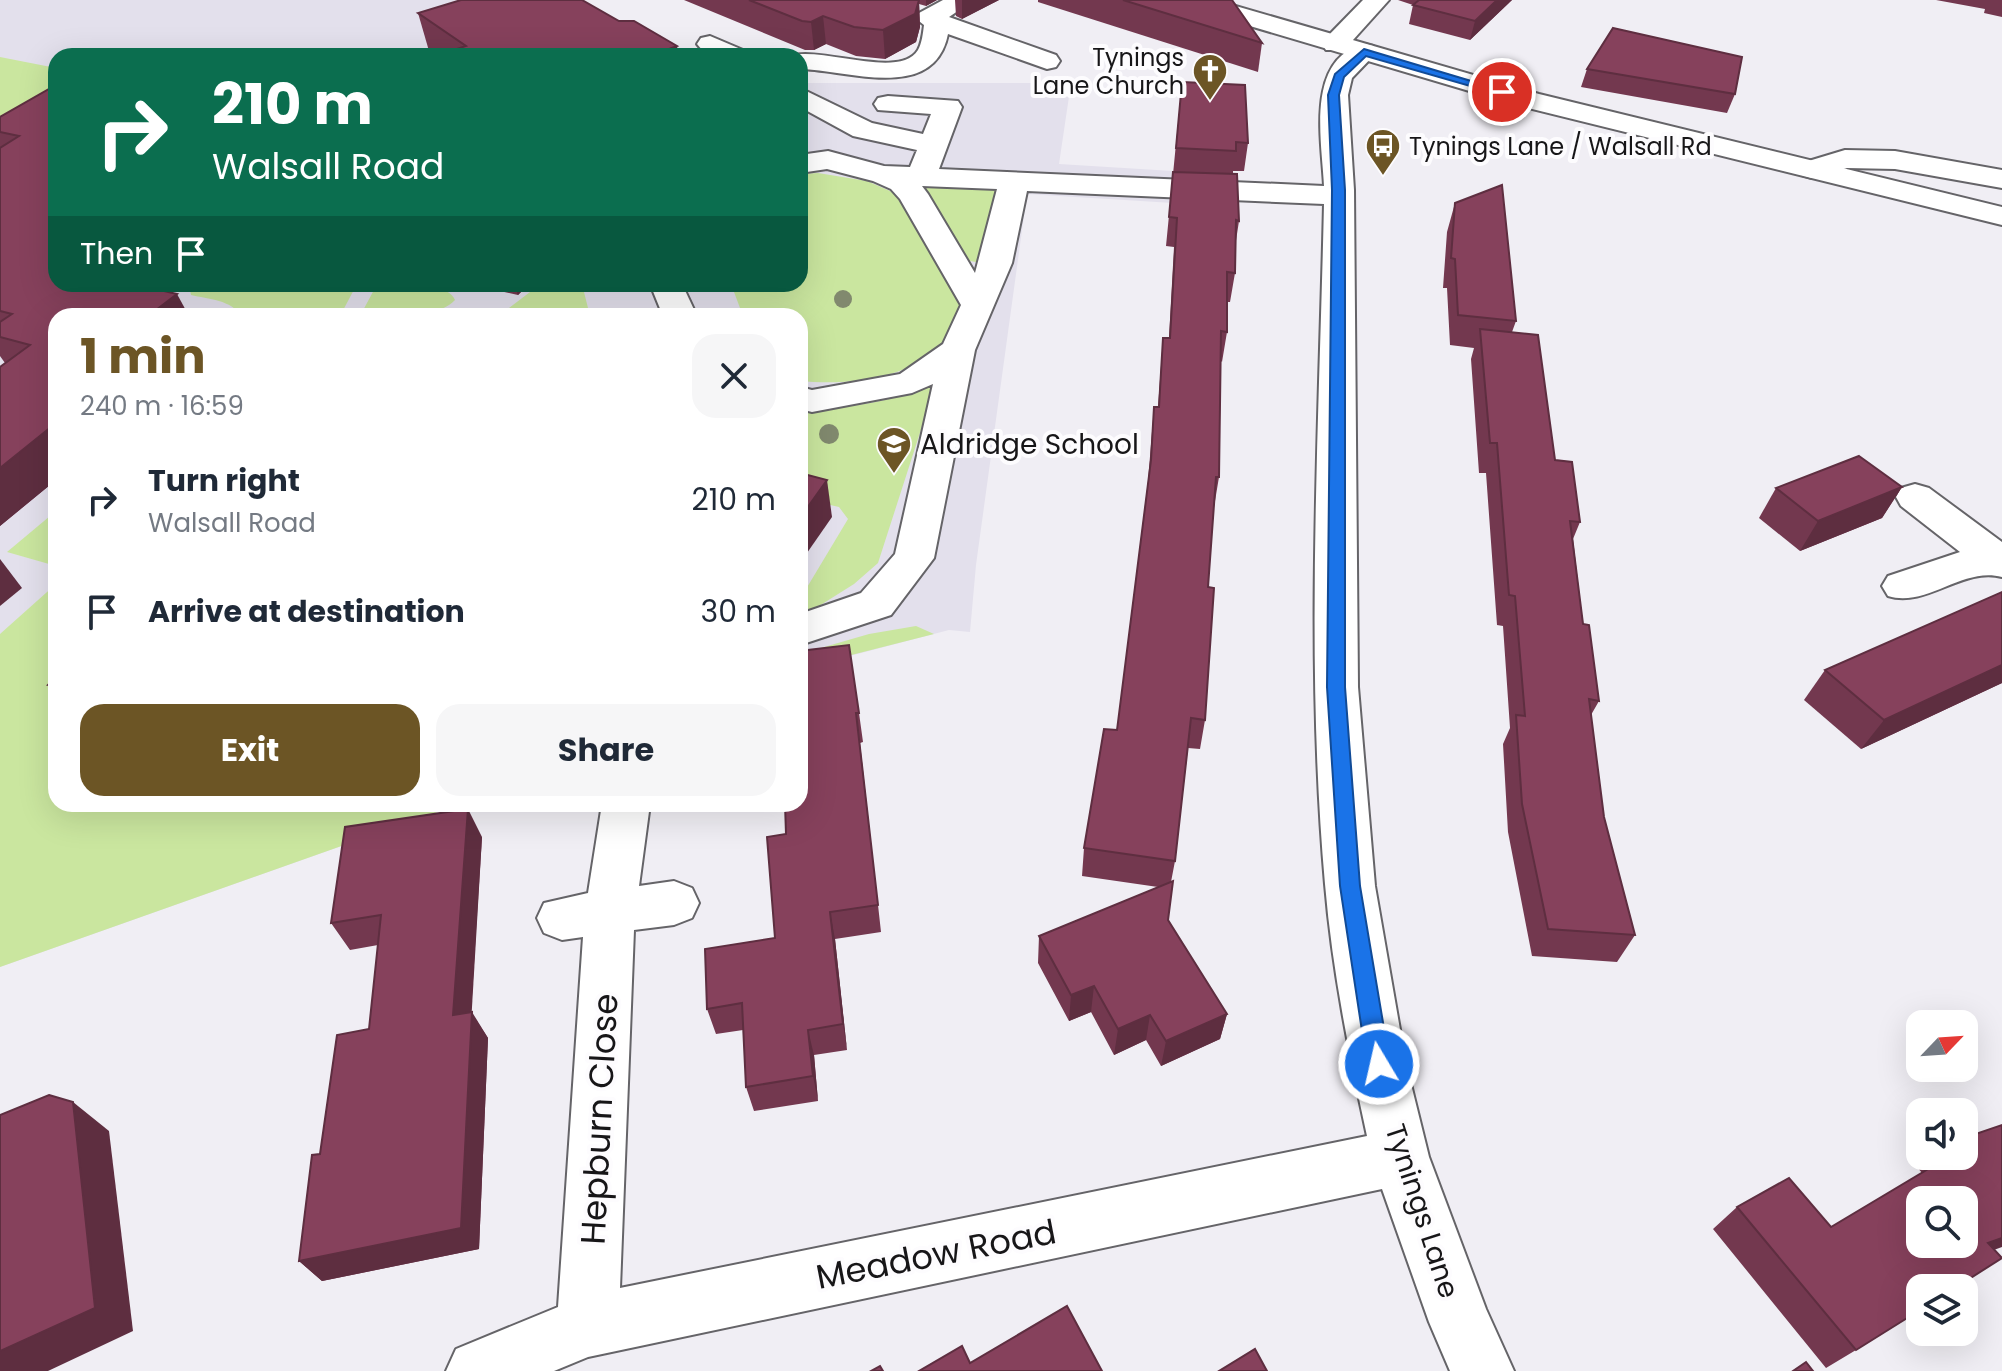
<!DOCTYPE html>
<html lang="en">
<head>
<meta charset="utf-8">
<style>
  :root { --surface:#fff; --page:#f6f6f7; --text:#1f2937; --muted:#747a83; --accent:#6c5525 }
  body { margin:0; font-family:Poppins,sans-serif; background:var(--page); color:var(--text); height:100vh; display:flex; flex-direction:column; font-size:30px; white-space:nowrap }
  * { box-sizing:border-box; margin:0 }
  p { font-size:26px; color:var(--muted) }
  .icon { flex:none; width:44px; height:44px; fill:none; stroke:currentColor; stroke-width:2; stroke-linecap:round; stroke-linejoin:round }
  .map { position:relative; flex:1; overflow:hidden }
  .panel { position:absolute; left:48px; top:308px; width:760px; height:504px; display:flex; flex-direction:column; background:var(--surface); border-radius:24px; box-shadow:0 8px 32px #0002 }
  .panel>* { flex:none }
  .banner { position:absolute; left:48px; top:48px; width:760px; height:244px; border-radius:24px; box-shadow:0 8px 32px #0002; background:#0b6e4f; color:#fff; overflow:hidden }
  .needle { width:52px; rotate:65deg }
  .tools { position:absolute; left:1906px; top:1010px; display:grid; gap:16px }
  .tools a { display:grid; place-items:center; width:72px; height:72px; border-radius:16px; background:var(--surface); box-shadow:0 8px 32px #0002; font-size:40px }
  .pin { position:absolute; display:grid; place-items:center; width:68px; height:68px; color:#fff; margin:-34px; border:4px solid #fff; border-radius:50%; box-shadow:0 2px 8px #0007 }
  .me { position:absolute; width:88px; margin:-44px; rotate:351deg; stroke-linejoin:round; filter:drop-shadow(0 0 6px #0008) }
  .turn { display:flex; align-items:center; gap:28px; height:168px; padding:0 32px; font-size:36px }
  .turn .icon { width:104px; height:104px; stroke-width:2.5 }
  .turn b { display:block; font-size:56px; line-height:68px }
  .then { display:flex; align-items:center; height:76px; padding:0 32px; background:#0003; gap:16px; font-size:30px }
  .round { display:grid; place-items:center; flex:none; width:84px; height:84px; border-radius:24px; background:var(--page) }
  .summary { display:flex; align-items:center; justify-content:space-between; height:136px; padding:0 32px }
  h1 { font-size:48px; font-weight:700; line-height:60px; color:var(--accent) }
  .cta { display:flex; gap:16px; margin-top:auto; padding:16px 32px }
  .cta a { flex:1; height:92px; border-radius:24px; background:var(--accent); color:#fff; font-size:32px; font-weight:700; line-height:92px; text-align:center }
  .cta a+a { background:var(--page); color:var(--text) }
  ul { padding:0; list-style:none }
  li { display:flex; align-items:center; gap:24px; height:112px; padding:0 32px }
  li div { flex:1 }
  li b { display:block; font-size:30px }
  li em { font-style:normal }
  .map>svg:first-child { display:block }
  .built { fill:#e3e0ec }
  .green { fill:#cae69f }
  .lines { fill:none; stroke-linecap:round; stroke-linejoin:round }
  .minor-casing { stroke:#656468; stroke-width:4 }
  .major-casing { stroke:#656468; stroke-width:4 }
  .minor { fill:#fff; fill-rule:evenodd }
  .major { fill:#fff; fill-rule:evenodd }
  .tree { fill:#81896e }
  .wall { fill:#73384f }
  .shaded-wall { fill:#5e2e40 }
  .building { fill:#86415c; stroke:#5e2e40; stroke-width:2; fill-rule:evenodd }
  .route { fill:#1a73e8; stroke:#114b97; stroke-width:2 }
  .labels { text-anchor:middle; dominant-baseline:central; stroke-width:8; stroke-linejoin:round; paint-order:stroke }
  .far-poi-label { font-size:24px; fill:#171618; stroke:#fdfcfe; text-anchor:end }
  .poi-label { font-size:28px; fill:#171618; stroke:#fdfcfe; text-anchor:start }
  .street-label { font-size:28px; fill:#171618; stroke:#fdfcfe }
  .near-street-label { font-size:34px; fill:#171618; stroke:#fdfcfe }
</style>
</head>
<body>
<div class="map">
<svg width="2002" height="1371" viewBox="0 0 2002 1371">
  <rect width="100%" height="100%" fill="#f0eef4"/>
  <polygon class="built" points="0,0 579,0 673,56 56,56 56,284 800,284 800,83 1071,83 1059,164 1238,175 1238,207 1027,194 976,565 970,632 949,630 800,669 800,316 56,316 56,804 460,804 0,967"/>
  <g class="green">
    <polygon points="0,57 56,68 56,122 0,155"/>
    <path d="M818 173 867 181 897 194 957 295C962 309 957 318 951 330 924 379 850 386 800 381V316H743L731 284H800V174Z"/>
    <polygon points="925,185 991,187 997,193 981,263 965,260 937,220"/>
    <path d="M198 284H357L340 316H241C232 300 208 299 191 295L190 290Z"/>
    <path d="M382 284C400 284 447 281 455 300 437 320 385 316 360 316L375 288Z"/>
    <polygon points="559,284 582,284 590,316 454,316 505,311 534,289"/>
    <path d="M937 380 878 563 854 584 800 618V599L848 519 839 507 800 498V408C848 409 895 403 937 380Z"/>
    <polygon points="56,511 56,566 7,552"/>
    <polygon points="56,584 56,804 460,804 0,967 0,634"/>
    <polygon points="916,626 934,634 812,665 800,654 869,634"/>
  </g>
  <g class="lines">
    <defs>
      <g id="minor">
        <path d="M943 0H974L949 17 1056 55 1060 61 1056 67 1047 69 948 34C934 103 848 70 800 69V56H790C821 46 900 80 918 50 922 43 923 33 924 25L915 18 919 13Z"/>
        <polygon points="1363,0 1389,0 1344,50 1326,50 1322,44 1326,38"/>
        <path d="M710 36 743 50 747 56C730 56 708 60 697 44L701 38Z"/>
        <path d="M1364 44 1373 46 1377 52 1352 78 1348 95 1354 190 1358 687 1375 886 1406 1064 1429 1157 1486 1309 1514 1371H1450L1429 1322 1382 1189 588 1357 554 1371H446L456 1349 558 1307 583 937 562 940 544 933 537 918 544 903 588 893 602 804H650L639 886 674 881 692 888 699 903 692 918 674 925 634 930 620 1288 1367 1136C1349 1053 1332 968 1325 884 1305 658 1319 431 1324 204L1027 191 1012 263 975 350 934 558 891 615 800 645V614L861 593 895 554 933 384 912 393 812 412 800 409V387L812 390 900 374 943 344 961 305 900 199 891 189 873 181 827 169 800 173V155L828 151 884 166 910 167 917 150 853 136 800 107V88L872 123 923 134 931 114 878 110 874 104 878 98 888 96 958 101 962 107 939 169 1324 186C1322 141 1305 59 1364 44ZM922 186 997 189 975 273 928 194Z"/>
        <polygon points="1845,150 1895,151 2002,170 2002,188 1895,169 1847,168 1812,178 1802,175 1797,169 1802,163"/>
        <polygon points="650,284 682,284 697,316 663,316"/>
        <path d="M1915 484 1929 488 2002 542V577C1963 566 1927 608 1888 596L1882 586 1888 576 1960 552 1901 506 1896 497 1901 488Z"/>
      </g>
      <polygon id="major" points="1176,0 1215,0 1539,94 2002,207 2002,225 1520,106 1179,5"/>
    </defs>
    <use href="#minor" class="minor-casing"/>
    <use href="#major" class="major-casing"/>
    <use href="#minor" class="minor"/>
    <use href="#major" class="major"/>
  </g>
  <g class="tree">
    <circle cx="843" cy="299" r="9"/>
    <circle cx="829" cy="434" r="10"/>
  </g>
  <g class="wall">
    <polygon points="684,0 937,0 926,6 919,4 920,27 916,42 885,59 856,56 826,44 814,50 805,50"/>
    <polygon points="955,0 999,0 962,19 956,16"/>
    <polygon points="1038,0 1232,0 1262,43 1258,72 1038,2"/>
    <polygon points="1398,0 1512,0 1470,40 1409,24 1413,5"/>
    <polygon points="1936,0 2002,0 2002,17 1984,13 1985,9"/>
    <polygon points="418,13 679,56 436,56 429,51"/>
    <polygon points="1587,69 1735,94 1727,113 1581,87"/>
    <polygon points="1182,82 1248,143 1244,171 1233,171 1233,174 1239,221 1235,247 1235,273 1230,302 1227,302 1227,332 1222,362 1221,361 1219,477 1214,507 1208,587 1205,720 1200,749 1188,748 1175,861 1171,882 1168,920 1227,1014 1220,1039 1161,1066 1146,1040 1114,1055 1091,1012 1069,1021 1038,963 1039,936 1158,887 1082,876 1084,848 1117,730 1148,481 1154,407 1158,407 1163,338 1169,338 1174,247 1166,246"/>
    <polygon points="56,85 56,480 0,526 0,367 5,363 0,356 0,117"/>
    <polygon points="1455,203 1516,321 1512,332 1555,460 1580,522 1573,539 1583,624 1599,701 1591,715 1604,817 1635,935 1617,962 1532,956 1508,832 1503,744 1510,728 1503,626 1497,625 1486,473 1479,473 1471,359 1474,348 1450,345 1447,288 1443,288 1447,232"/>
    <polygon points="468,284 529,284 518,295"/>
    <polygon points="1902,487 1882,518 1800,551 1759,518 1776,488"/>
    <polygon points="2002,592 2002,683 1861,749 1804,700 1825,670"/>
    <polygon points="800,651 859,713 863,742 860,743 881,932 835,939 847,1050 814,1055 818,1101 754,1111 746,1087 743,1030 716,1034 707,1009 775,938 786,834"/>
    <polygon points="56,677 56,695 48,685"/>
    <polygon points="482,837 471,1012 488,1038 479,1249 322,1281 299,1261 320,1154 369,1029 378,945 350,950 331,923"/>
    <polygon points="1931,1156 1964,1156 1994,1250 1856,1350 1826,1368 1713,1229 1737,1207 1831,1227 1922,1173 1917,1167"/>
  </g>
  <g class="shaded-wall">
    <polygon points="919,0 920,27 916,42 885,59 883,30"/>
    <polygon points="926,0 937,0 926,6"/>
    <polygon points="962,0 999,0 962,19"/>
    <polygon points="1497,0 1512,0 1470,40 1475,21"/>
    <polygon points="823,16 826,44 814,50 811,22"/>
    <polygon points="677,46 679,56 651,56"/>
    <polygon points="514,284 529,284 518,295"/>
    <polygon points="177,294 189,316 159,316 156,310"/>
    <polygon points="56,423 56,480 0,526 0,468"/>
    <polygon points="827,480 832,517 800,563 800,518"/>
    <polygon points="1902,487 1882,518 1800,551 1818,521"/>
    <polygon points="0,559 22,588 0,606"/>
    <polygon points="2002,665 2002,683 1861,749 1884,720"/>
    <polygon points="468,809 482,837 470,1041 453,1015"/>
    <polygon points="830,912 835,939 847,1050 843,1024"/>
    <polygon points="1094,986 1091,1012 1069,1021 1071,995"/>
    <polygon points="472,1012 488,1038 479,1249 322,1281 299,1261"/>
    <polygon points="1227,1014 1220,1039 1161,1066 1166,1041"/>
    <polygon points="1150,1015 1146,1040 1114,1055 1118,1029"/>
    <polygon points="808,1030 814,1055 818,1101 813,1076"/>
    <polygon points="73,1102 109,1131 133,1331 48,1371 0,1371 0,1351"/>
    <polygon points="2002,1238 2002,1247 1955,1264 1988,1243"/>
  </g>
  <g class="building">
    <polygon points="461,0 582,0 619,21 634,21 677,46 651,56 436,56 466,46 418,13"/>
    <polygon points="749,0 919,0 915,14 883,30 854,27 823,16 811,22 802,21"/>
    <polygon points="1123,0 1232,0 1262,43"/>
    <polygon points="1419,0 1497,0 1475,21 1413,5"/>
    <polygon points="1613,28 1742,57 1735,94 1587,69"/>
    <polygon points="1182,82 1245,85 1248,143 1236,142 1236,151 1176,148"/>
    <polygon points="56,85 56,284 134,284 177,294 156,310 181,316 56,316 56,423 0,468 0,367 30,345 0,337 0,322 12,314 0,311 0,148 19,136 0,132 0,117"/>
    <polygon points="1173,172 1237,174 1239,221 1236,220 1235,273 1227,272 1227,332 1221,331 1219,477 1216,477 1208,587 1214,588 1205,720 1191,718 1175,861 1084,848 1104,729 1117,730 1151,460 1154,407 1159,407 1163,338 1170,338 1177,218 1169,217"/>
    <polygon points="1502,185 1516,321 1458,315 1455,259 1451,258 1455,203"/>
    <polygon points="1480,329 1538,335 1555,460 1572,462 1580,522 1570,521 1583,624 1589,625 1599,701 1589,699 1604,817 1635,935 1548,929 1522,804 1516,715 1525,716 1515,596 1509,595 1497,443 1490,443"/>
    <polygon points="1859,456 1902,487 1818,521 1776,488"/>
    <polygon points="800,473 827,480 800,518"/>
    <polygon points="2002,592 2002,665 1884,720 1825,670"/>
    <polygon points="849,645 859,713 856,713 878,905 830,912 843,1024 808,1030 813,1076 746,1087 742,1003 707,1009 705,949 775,938 767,837 786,834 785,804 800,804 800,651"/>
    <polygon points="56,677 56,687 48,685"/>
    <polygon points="468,809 453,1015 472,1012 461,1228 299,1261 312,1155 320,1154 337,1035 369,1029 381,915 331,923 345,827"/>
    <polygon points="1173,881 1168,920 1227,1014 1166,1041 1150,1015 1118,1029 1094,986 1071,995 1039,936"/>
    <polygon points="49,1095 73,1102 95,1308 0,1351 0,1115"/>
    <path d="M2002 1125V1238L1988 1243 2002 1258 1955 1288H1920V1310L1856 1350 1737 1207 1789 1178 1831 1227 1950 1156H1964V1138ZM1920 1200H1964V1244H1920Z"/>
    <polygon points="1067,1306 1102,1371 919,1371 962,1346 970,1363"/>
    <polygon points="1255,1349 1267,1371 1219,1371"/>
    <polygon points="1806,1362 1813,1371 1793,1371"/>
    <polygon points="880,1366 883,1371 871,1371"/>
  </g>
  <polygon class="route" points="1364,49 1508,92 1498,94 1366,56 1344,77 1339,95 1345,190 1345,687 1360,886 1390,1064 1387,1072 1379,1075 1371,1072 1367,1064 1340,886 1327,687 1332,190 1328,95 1335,74"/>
  <defs>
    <symbol id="church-pin" viewBox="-11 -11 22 30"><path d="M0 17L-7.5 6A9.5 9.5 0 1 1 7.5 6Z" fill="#6c5525" stroke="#fdfcfe"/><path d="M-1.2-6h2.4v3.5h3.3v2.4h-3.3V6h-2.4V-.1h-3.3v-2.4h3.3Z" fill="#fff"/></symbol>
    <symbol id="bus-pin" viewBox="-11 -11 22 30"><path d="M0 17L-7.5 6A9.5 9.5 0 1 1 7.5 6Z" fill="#6c5525" stroke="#fdfcfe"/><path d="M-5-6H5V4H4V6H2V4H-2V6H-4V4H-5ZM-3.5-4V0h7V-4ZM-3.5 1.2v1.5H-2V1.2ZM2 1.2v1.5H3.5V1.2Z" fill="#fff"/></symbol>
    <symbol id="school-pin" viewBox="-11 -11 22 30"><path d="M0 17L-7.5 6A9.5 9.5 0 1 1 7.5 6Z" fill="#6c5525" stroke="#fdfcfe"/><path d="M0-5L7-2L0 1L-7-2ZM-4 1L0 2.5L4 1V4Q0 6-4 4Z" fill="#fff"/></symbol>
  </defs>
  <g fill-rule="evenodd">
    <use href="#church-pin" x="1190" y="51" width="40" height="54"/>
    <use href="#bus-pin" x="1363" y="126" width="40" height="54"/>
    <use href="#school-pin" x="874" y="424" width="40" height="54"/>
  </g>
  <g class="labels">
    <g class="far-poi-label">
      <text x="1184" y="57">Tynings<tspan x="1184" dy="28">Lane Church</tspan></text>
      <text x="1409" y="146" text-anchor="start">Tynings Lane / Walsall Rd</text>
    </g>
    <g class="poi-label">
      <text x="920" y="444">Aldridge School</text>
    </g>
    <g class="street-label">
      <text transform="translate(1422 1211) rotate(72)">Tynings Lane</text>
    </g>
    <g class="near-street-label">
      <text transform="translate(599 1119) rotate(-87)">Hepburn Close</text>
      <text transform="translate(936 1254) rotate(-11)">Meadow Road</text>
    </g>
  </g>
</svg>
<div class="tools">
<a><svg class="needle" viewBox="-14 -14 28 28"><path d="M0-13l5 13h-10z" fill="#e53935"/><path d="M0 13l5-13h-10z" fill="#747a83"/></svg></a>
<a><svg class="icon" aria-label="sound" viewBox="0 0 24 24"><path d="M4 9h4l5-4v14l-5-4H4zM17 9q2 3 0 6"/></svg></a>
<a><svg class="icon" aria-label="search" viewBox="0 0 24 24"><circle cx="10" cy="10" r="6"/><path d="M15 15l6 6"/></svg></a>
<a><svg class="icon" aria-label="layers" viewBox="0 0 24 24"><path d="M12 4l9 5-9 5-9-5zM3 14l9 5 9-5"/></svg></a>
</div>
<div class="pin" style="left:1502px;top:92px;background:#d93025"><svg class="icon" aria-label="arrive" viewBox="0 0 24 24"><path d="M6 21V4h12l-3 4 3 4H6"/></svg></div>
<svg class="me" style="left:1379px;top:1064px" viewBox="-20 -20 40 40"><circle r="17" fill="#1a73e8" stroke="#fff" stroke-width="3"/><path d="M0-11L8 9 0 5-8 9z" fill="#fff"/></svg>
<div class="banner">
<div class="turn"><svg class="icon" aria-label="right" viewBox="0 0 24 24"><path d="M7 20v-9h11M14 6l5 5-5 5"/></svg><div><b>210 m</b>Walsall Road</div></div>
<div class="then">Then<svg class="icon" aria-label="arrive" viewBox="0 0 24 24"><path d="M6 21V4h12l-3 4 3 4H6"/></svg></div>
</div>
<section class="panel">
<div class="summary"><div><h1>1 min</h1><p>240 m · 16:59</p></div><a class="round"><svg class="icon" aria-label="close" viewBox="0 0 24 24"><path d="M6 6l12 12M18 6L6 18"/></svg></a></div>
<ul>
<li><svg class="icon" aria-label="right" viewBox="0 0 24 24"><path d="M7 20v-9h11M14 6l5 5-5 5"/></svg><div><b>Turn right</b><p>Walsall Road</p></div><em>210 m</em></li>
<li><svg class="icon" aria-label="arrive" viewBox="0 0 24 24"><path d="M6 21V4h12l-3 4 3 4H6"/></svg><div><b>Arrive at destination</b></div><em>30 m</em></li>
</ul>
<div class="cta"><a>Exit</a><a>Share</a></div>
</section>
</div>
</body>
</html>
